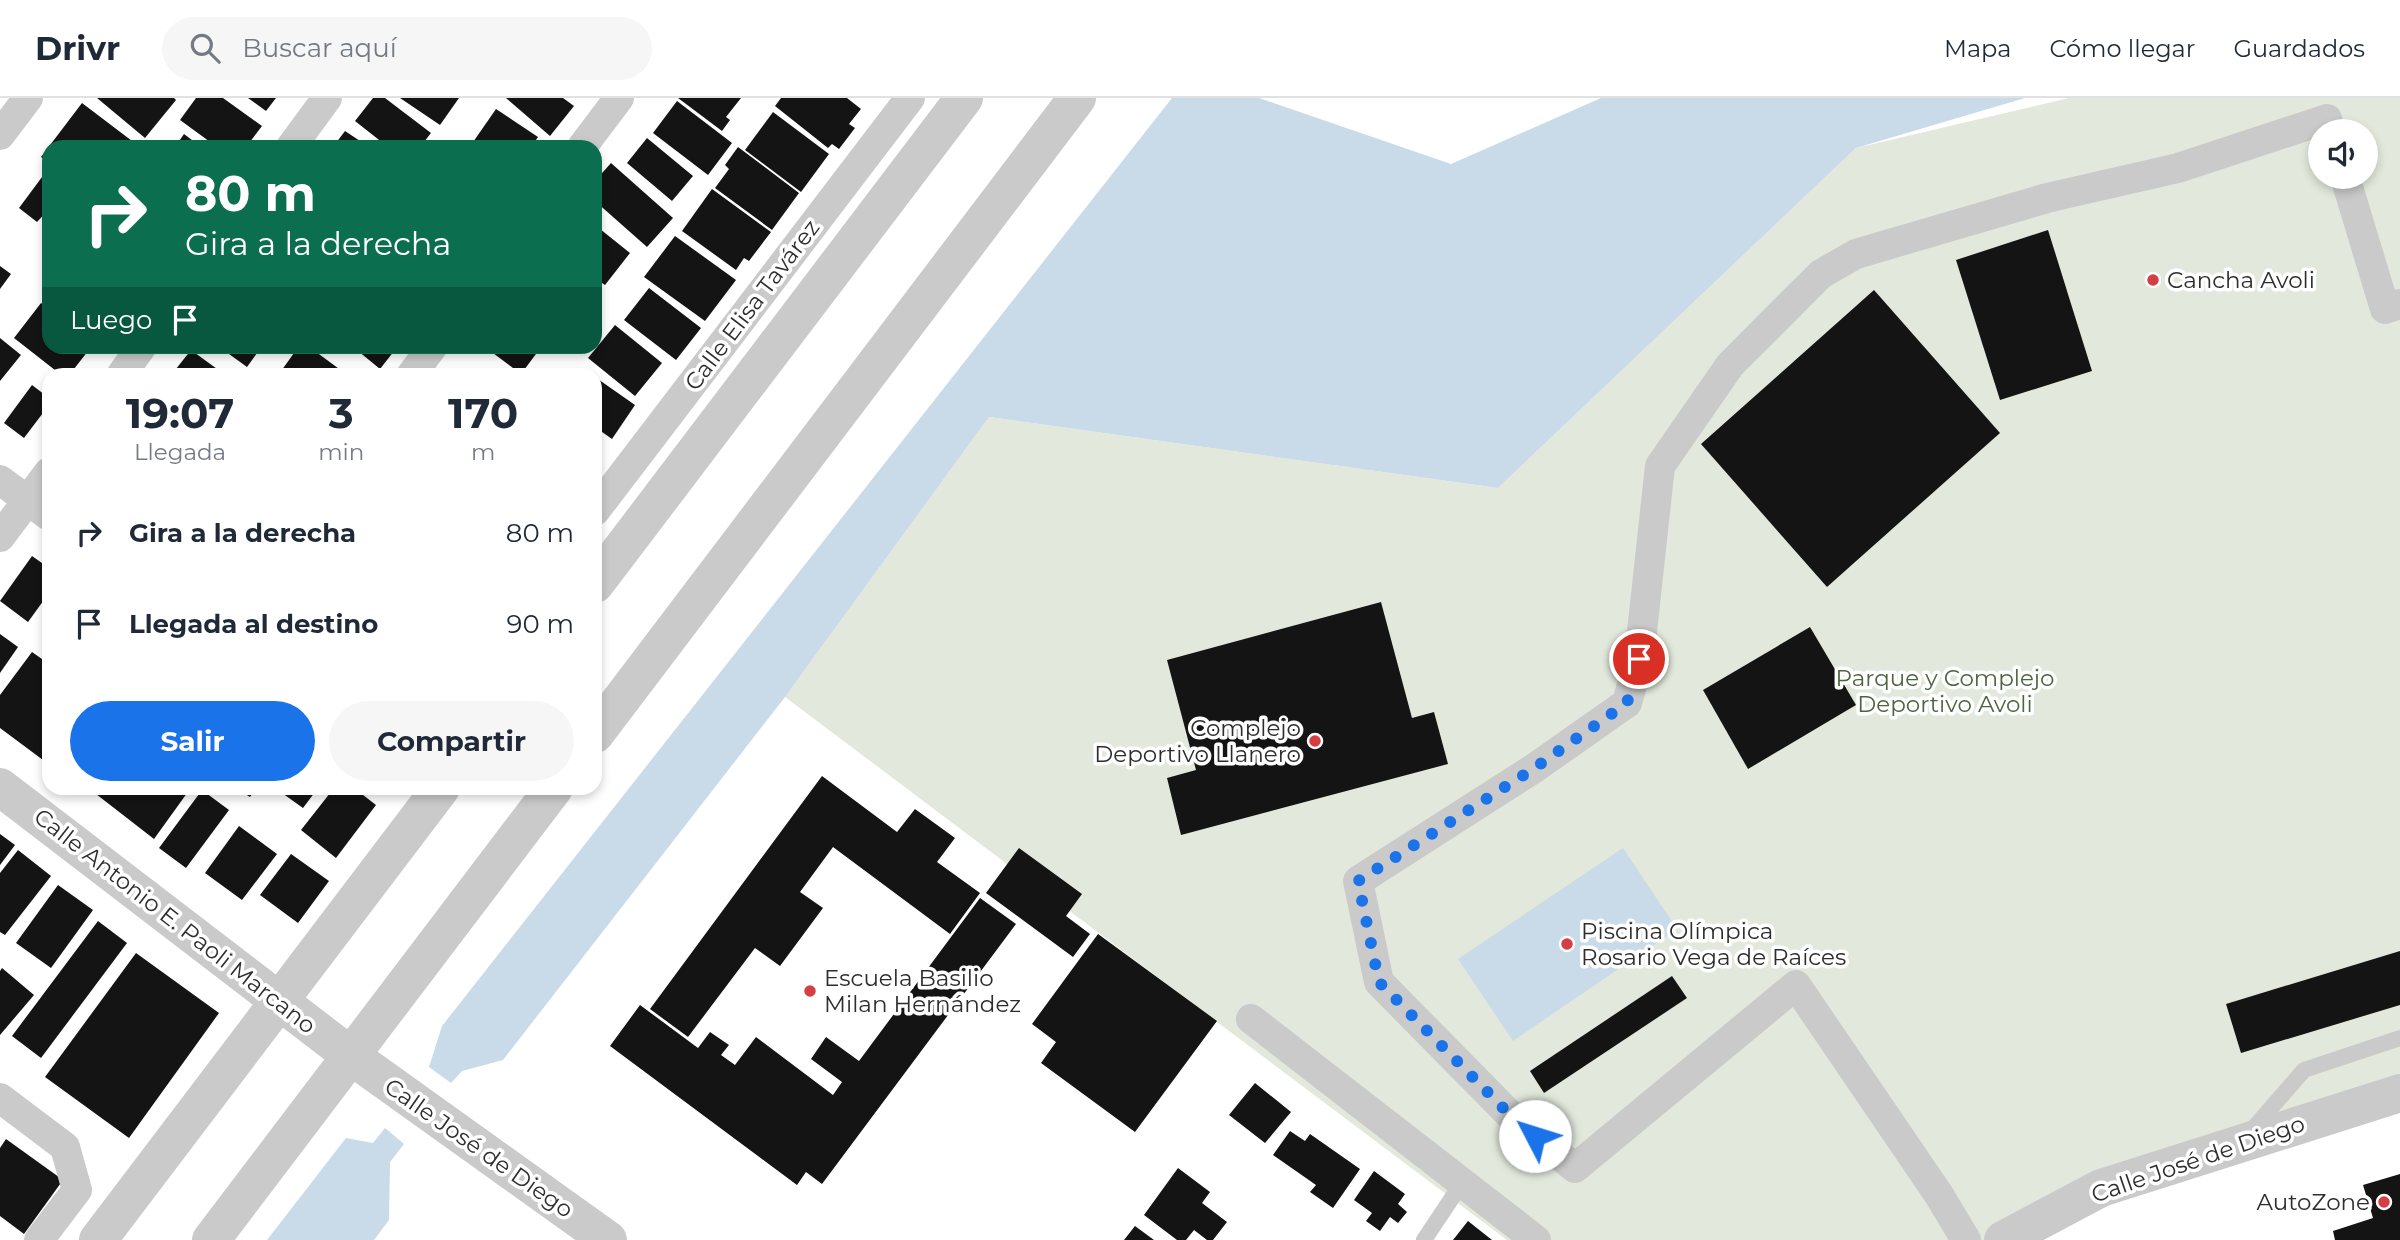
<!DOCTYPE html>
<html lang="es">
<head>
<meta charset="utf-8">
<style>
  :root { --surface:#fff; --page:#f6f6f7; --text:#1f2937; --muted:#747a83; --line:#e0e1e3; --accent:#1a73e8 }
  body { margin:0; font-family:Montserrat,sans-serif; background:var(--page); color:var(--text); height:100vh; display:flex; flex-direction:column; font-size:26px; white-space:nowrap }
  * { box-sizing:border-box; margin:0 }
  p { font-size:23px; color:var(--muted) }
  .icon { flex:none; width:38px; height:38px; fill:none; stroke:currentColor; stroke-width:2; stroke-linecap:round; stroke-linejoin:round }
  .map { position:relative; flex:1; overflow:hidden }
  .panel { position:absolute; left:42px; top:270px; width:560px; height:427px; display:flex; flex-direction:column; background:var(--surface); border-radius:21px; box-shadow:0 4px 10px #0003 }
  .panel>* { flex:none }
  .banner { position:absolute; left:42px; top:42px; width:560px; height:214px; border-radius:21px; box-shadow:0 4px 10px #0003; background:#0b6e4f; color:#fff; overflow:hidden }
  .tools { position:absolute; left:2308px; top:21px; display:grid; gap:14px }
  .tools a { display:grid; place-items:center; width:70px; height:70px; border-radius:50%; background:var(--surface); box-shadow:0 4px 10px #0003; font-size:35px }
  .pin { position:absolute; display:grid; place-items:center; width:60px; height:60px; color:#fff; margin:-30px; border:4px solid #fff; border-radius:50%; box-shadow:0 2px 7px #0007 }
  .me { position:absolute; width:77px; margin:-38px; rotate:310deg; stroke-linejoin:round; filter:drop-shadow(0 0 5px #0008) }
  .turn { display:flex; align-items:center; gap:24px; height:147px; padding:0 28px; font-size:32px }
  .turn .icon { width:91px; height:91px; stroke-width:2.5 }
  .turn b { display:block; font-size:49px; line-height:60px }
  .then { display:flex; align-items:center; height:66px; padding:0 28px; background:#0003; gap:14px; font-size:26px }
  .eta { display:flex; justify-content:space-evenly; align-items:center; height:119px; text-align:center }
  .eta b { font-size:42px; font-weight:700; line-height:49px }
  .button { display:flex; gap:14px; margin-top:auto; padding:14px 28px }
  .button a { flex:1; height:80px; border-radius:42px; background:var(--accent); color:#fff; font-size:28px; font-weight:700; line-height:80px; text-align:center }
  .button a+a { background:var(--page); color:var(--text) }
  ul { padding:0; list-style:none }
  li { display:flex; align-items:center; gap:21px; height:91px; padding:0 28px }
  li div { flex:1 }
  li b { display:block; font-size:26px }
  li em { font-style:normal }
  header { display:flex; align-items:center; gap:42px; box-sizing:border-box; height:98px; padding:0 35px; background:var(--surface); border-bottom:2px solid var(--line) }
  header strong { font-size:33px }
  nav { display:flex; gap:38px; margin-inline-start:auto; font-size:24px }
  .search { width:490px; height:63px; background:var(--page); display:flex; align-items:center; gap:18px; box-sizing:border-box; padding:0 24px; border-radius:38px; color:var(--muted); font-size:26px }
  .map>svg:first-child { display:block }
  .green { fill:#e2e9dc; fill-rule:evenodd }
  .water { fill:#c9dae8 }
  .building { fill:#141414 }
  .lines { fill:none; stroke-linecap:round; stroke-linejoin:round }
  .service { stroke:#cacaca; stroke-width:16 }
  .minor { stroke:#cacaca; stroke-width:30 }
  .tertiary { stroke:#cacaca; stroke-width:38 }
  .route { stroke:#1a73e8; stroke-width:12; stroke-dasharray:0 21.6 }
  .poi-dot { fill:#d53e42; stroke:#fff; stroke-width:2.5 }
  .labels { text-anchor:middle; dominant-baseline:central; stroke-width:7; stroke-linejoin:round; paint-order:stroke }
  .poi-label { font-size:23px; fill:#2d2d2d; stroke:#fff; text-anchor:start }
  .street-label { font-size:23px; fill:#2d2d2d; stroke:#fff }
  .park-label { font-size:23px; fill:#4e643f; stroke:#fff }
</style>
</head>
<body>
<header>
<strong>Drivr</strong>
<div class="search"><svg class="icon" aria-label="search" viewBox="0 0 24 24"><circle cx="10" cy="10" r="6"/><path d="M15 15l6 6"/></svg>Buscar aquí</div>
<nav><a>Mapa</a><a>Cómo llegar</a><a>Guardados</a></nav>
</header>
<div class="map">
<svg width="2400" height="1142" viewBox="0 0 2400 1142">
  <rect width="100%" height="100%" fill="#fff"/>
  <path class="green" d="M2069 0H2400V982L1989 1142H1507L785 599 989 319 1498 390 1856 50ZM2320 33H2366V79H2320Z"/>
  <g class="water">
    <polygon points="1172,0 1259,0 1451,66 1601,0 2025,0 1856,50 1498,390 989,319 785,599 503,962 462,973 451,985 429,969 442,928"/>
    <polygon points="1623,750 1677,831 1513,943 1458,861"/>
    <polygon points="385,1030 404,1046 390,1064 389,1122 374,1142 267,1142 346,1040 373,1045"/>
  </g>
  <g class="building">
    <polygon points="97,0 174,0 176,2 145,40"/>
    <polygon points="196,0 223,0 262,28 246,49 217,49 180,22"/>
    <polygon points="248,0 276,0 266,13"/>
    <polygon points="373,0 385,0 431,35 420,49 388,49 355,23"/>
    <polygon points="400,0 459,0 440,27"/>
    <polygon points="506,0 563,0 574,8 550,38"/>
    <polygon points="678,0 741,0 726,19 730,22 722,33"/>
    <polygon points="781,0 847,0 861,11 849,26 855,30 839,51 832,46 828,50 775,8"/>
    <polygon points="677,3 732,45 708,77 653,35"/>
    <polygon points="82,5 136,46 134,49 49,49 49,65 41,59"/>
    <polygon points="496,11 538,39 531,49 471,47"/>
    <polygon points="773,14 829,56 801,94 745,52"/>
    <polygon points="345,33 369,49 333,49"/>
    <polygon points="184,36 201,49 175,49"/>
    <polygon points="647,40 693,78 672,103 627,65"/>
    <polygon points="738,49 799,95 772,132 715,90 729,71 725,67"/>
    <polygon points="611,65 673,120 647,149 595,103 595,83"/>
    <polygon points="45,75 49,77 49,111 37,124 19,110"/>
    <polygon points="712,91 771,134 749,163 744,160 736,172 682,133"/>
    <polygon points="595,127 630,155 605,187 595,180"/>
    <polygon points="2048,132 2092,273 2000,302 1956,162"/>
    <polygon points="675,138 736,182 705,223 644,179"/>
    <polygon points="0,168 11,176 0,191"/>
    <polygon points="649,190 701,230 676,262 624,222"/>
    <polygon points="1874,192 2000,335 1827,489 1701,346"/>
    <polygon points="41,205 49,211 49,248 92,248 70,276 60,276 14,240"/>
    <polygon points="615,227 662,265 635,298 588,260"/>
    <polygon points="0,240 21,257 0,283"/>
    <polygon points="218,248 262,248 247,269"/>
    <polygon points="299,248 308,248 346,276 279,276"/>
    <polygon points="352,248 398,248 380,271"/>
    <polygon points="492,248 542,248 521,276 489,252"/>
    <polygon points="191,252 224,276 172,276"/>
    <polygon points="595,279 635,307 612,341 595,329"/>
    <polygon points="32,287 49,300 49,307 24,340 4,325"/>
    <polygon points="32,458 49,470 49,495 28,524 0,503"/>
    <polygon points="1381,504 1412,620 1434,614 1448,666 1181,737 1167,680 1196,672 1167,562"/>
    <polygon points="1810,529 1856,607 1748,671 1703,592"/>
    <polygon points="0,536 18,549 0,575"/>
    <polygon points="32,554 49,566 47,665 0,630 0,597"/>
    <polygon points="822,678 897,734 915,711 955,740 937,764 980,795 950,836 833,749 800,794 823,810 780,868 755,850 688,939 650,911"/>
    <polygon points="100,690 188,690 190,691 154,741 96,696"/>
    <polygon points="236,690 256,690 250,699"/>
    <polygon points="275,690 318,690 303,710"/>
    <polygon points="334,690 354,690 376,707 336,760 301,732"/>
    <polygon points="202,692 229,712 186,770 159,750"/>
    <polygon points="239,728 277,756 242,802 205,775"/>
    <polygon points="0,736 15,747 0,767"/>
    <polygon points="1019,750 1082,796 1066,818 1090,836 1073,859 986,795"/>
    <polygon points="18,752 51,778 5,837 0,834 0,775"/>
    <polygon points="291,756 329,783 298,825 260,797"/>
    <polygon points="58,787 93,812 51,870 16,845"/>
    <polygon points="980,800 1016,826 822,1086 806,1074 797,1087 610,948 640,907 698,950 710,934 729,947 721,957 735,967 756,939 833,997 842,984 811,961 826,939 859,963"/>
    <polygon points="98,823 127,845 41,960 12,938"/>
    <polygon points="1098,836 1217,923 1135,1034 1041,965 1056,944 1032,926"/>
    <polygon points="2400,853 2400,907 2241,955 2226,906"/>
    <polygon points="136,855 219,915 129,1040 45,979"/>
    <polygon points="2,870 34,897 0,937 0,873"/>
    <polygon points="1672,878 1687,900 1544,995 1530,973"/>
    <polygon points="1255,985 1291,1014 1265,1045 1229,1017"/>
    <polygon points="1290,1033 1305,1043 1310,1036 1360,1071 1333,1110 1310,1094 1316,1087 1273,1057"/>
    <polygon points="6,1041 63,1082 24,1136 0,1118 0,1050"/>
    <polygon points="1178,1070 1210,1094 1202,1105 1227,1124 1213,1142 1207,1142 1194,1132 1186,1142 1177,1142 1144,1117"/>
    <polygon points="1374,1073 1405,1096 1398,1106 1407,1114 1398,1125 1390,1119 1380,1133 1366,1123 1372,1115 1354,1102"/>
    <polygon points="2400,1076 2400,1142 2335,1142 2333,1133 2373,1120 2363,1087"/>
    <polygon points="1468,1123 1492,1142 1453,1142"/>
    <polygon points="1135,1128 1154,1142 1124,1142"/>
  </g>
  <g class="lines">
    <g class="service">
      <polyline points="2251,1033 2304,972 2400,940"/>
      <polyline points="1424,1142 1462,1085"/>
    </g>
    <g class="minor">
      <polyline points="0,37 28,0"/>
      <polyline points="291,49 327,0"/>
      <polyline points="582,49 619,0"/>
      <polyline points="2345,79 2385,211 2400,206"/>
      <polyline points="122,276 142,248"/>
      <polyline points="412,276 433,248"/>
      <polyline points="0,382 49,418"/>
      <polyline points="595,413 910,0"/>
      <polyline points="0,439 49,374"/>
      <polyline points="1251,921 1536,1142"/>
      <polyline points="0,1000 65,1049 77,1092 39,1142"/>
      <polyline points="1966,1142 1939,1097 1796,887 1575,1070 1516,1023 1379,884 1358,783 1533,671 1627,605 1639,561 1660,368 1730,267 1821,176 1856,156 2047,100 2178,70 2327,21 2331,33"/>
    </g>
    <g class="tertiary">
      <polyline points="595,486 964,0"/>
      <polyline points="595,636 1077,0"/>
      <polyline points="0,689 351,958 608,1142"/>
      <polyline points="98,1142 441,690"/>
      <polyline points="211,1142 554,690"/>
      <polyline points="2003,1142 2101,1090 2400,995"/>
    </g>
  </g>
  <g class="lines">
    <polyline class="route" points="1535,1038 1516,1023 1379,884 1358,783 1533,671 1627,605 1639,561"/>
  </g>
  <g class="poi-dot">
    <circle cx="2153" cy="182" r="7"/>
    <circle cx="1315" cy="643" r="7"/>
    <circle cx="1567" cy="846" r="7"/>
    <circle cx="810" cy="893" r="7"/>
    <circle cx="2384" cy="1104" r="7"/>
  </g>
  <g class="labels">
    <g class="poi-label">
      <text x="2167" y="182">Cancha Avoli</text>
      <text x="1301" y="630" text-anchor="end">Complejo<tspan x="1301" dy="26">Deportivo Llanero</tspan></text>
      <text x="1581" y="833">Piscina Olímpica<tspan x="1581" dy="26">Rosario Vega de Raíces</tspan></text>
      <text x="824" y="880">Escuela Basilio<tspan x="824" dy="26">Milan Hernández</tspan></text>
      <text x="2370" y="1104" text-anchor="end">AutoZone</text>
    </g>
    <g class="street-label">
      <text transform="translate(752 207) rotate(-53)">Calle Elisa Tavárez</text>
      <text transform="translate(175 823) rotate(38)">Calle Antonio E. Paoli Marcano</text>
      <text transform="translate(479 1050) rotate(35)">Calle José de Diego</text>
      <text transform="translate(2198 1061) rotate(-19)">Calle José de Diego</text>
    </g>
    <g class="park-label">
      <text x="1945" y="580">Parque y Complejo<tspan x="1945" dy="26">Deportivo Avoli</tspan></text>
    </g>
  </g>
</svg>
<div class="tools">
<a><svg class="icon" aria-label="sound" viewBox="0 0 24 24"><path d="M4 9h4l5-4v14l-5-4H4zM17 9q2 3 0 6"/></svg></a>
</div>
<div class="pin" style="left:1639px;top:561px;background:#d93025"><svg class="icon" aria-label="arrive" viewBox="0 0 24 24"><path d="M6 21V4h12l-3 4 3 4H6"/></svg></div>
<svg class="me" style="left:1535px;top:1038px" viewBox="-20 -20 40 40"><circle r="19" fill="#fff"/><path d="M0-13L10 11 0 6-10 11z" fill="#1a73e8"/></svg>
<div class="banner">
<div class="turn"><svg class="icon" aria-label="right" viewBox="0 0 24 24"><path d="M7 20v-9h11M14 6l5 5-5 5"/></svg><div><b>80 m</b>Gira a la derecha</div></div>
<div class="then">Luego<svg class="icon" aria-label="arrive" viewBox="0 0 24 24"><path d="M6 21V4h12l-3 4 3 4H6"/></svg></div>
</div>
<section class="panel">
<div class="eta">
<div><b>19:07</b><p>Llegada</p></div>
<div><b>3</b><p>min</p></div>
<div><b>170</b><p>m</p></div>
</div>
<ul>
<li><svg class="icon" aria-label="right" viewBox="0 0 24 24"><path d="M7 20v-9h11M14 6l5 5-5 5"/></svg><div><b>Gira a la derecha</b></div><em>80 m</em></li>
<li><svg class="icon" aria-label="arrive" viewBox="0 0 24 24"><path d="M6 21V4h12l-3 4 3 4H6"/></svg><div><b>Llegada al destino</b></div><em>90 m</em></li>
</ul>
<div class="button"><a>Salir</a><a>Compartir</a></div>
</section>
</div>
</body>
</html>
